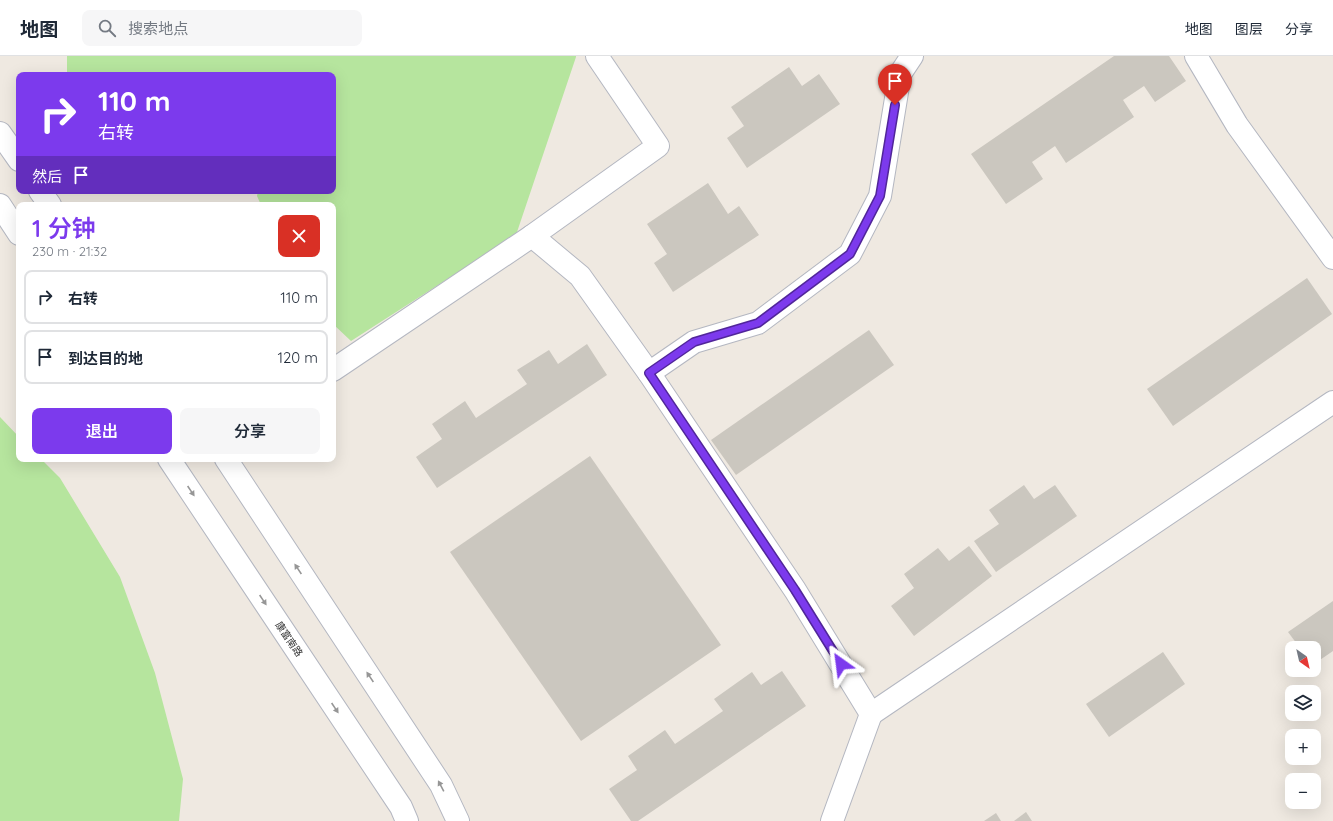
<!DOCTYPE html>
<html lang="zh">
<head>
<meta charset="utf-8">
<style>
  :root { --surface:#fff; --page:#f6f6f7; --text:#1f2937; --muted:#747a83; --line:#e0e1e3; --accent:#7c3aed }
  body { margin:0; font-family:Quicksand,"Noto Sans SC",sans-serif; background:var(--page); color:var(--text); height:100vh; display:flex; flex-direction:column; font-size:15px; white-space:nowrap }
  * { box-sizing:border-box; margin:0 }
  p { font-size:13px; color:var(--muted) }
  .icon { flex:none; width:22px; height:22px; fill:none; stroke:currentColor; stroke-width:2; stroke-linecap:round; stroke-linejoin:round }
  .map { position:relative; flex:1; overflow:hidden }
  .sheet { position:absolute; left:16px; top:146px; width:320px; height:260px; display:flex; flex-direction:column; background:var(--surface); border-radius:8px; box-shadow:0 4px 16px #0002 }
  .sheet>* { flex:none }
  .hud { position:absolute; left:16px; top:16px; width:320px; height:122px; border-radius:8px; box-shadow:0 4px 16px #0002; background:#7c3aed; color:#fff; overflow:hidden }
  .needle { width:26px; rotate:146deg }
  .tools { position:absolute; left:1285px; top:585px; display:grid; gap:8px }
  .tools a { display:grid; place-items:center; width:36px; height:36px; border-radius:8px; background:var(--surface); box-shadow:0 4px 16px #0002; font-size:20px }
  .pin { position:absolute; display:grid; place-items:center; width:34px; height:34px; color:#fff; margin:-41px -17px; border-radius:50% 50% 50% 0; rotate:-45deg; box-shadow:0 0 4px #0007 }
  .pin .icon { rotate:45deg }
  .me { position:absolute; width:44px; margin:-22px; rotate:329deg; stroke-linejoin:round; filter:drop-shadow(0 0 3px #0008) }
  .turn { display:flex; align-items:center; gap:14px; height:84px; padding:0 16px; font-size:18px }
  .turn .icon { width:52px; height:52px; stroke-width:2.5 }
  .turn b { display:block; font-size:28px; line-height:34px }
  .then { display:flex; align-items:center; height:38px; padding:0 16px; background:#0003; gap:8px; font-size:15px }
  .round { display:grid; place-items:center; flex:none; width:42px; height:42px; border-radius:8px; background:var(--page) }
  .head { display:flex; align-items:center; justify-content:space-between; height:68px; padding:0 16px }
  h1 { font-size:24px; font-weight:600; line-height:30px; color:var(--accent) }
  .action { display:flex; gap:8px; margin-top:auto; padding:8px 16px }
  .action a { flex:1; height:46px; border-radius:8px; background:var(--accent); color:#fff; font-size:16px; font-weight:600; line-height:46px; text-align:center }
  .action a+a { background:var(--page); color:var(--text) }
  ul { padding:0; list-style:none }
  li { display:flex; align-items:center; gap:12px; height:54px; margin:0 8px 6px; padding:0 8px; border:2px solid var(--line); border-radius:8px }
  li div { flex:1 }
  li b { display:block; font-size:15px }
  li em { font-style:normal }
  header { display:flex; align-items:center; gap:24px; box-sizing:border-box; height:56px; padding:0 20px; background:var(--surface); border-bottom:1px solid var(--line) }
  header strong { font-size:19px }
  nav { display:flex; gap:22px; margin-inline-start:auto; font-size:14px }
  .search { width:280px; height:36px; background:var(--page); display:flex; align-items:center; gap:10px; box-sizing:border-box; padding:0 14px; border-radius:8px; color:var(--muted); font-size:15px }
  .map>svg:first-child { display:block }
  .green { fill:#b6e59e }
  .building { fill:#cbc7bf }
  .lines { fill:none; stroke-linecap:round; stroke-linejoin:round }
  .street-casing { stroke:#b4b7c1; stroke-width:24 }
  .secondary-casing { stroke:#b4b7c1; stroke-width:24 }
  .street { stroke:#fff; stroke-width:22 }
  .secondary { stroke:#fff; stroke-width:22 }
  .oneway { fill:#969696 }
  .route-casing { stroke:#51269a; stroke-width:10 }
  .route { stroke:#7c3aed; stroke-width:7 }
  .labels { text-anchor:middle; dominant-baseline:central; stroke-width:3; stroke-linejoin:round; paint-order:stroke }
  .street-label { font-size:10px; fill:#2e2e2e; stroke:#fff }
</style>
</head>
<body>
<header>
<strong>地图</strong>
<div class="search"><svg class="icon" aria-label="search" viewBox="0 0 24 24"><circle cx="10" cy="10" r="6"/><path d="M15 15l6 6"/></svg>搜索地点</div>
<nav><a>地图</a><a>图层</a><a>分享</a></nav>
</header>
<div class="map">
<svg width="1333" height="765" viewBox="0 0 1333 765">
  <rect width="100%" height="100%" fill="#efe9e1"/>
  <g class="green">
    <polygon points="67,0 576,0 576,1 516,179 351,285 333,268 333,149 261,149 257,140 258,135 333,135 333,19 67,19"/>
    <polygon points="0,361 19,381 19,403 41,403 60,422 120,521 155,617 183,723 179,765 0,765"/>
  </g>
  <g class="building">
    <polygon points="1114,0 1169,0 1186,25 1155,46 1144,30 1123,44 1134,61 1066,107 1055,90 1032,106 1043,123 1006,148 971,98"/>
    <polygon points="789,11 802,30 819,18 840,48 747,112 727,82 744,70 731,51"/>
    <polygon points="708,127 728,158 739,150 759,179 673,236 654,207 667,198 647,168"/>
    <polygon points="1307,222 1332,258 1173,370 1147,333"/>
    <polygon points="869,274 894,309 736,419 711,384"/>
    <polygon points="587,288 607,319 437,432 416,401 442,383 432,368 465,345 476,362 527,328 517,314 549,294 558,308"/>
    <polygon points="590,400 721,589 581,685 450,496"/>
    <polygon points="1024,429 1034,443 1055,429 1077,460 996,516 974,485 999,468 989,454"/>
    <polygon points="969,490 992,520 914,580 891,550 914,532 904,518 938,492 949,505"/>
    <polygon points="1333,545 1333,595 1314,608 1314,592 1300,592 1288,576"/>
    <polygon points="1163,596 1185,628 1109,681 1086,648"/>
    <polygon points="782,615 806,650 638,765 631,765 609,733 637,714 628,700 665,674 675,688 723,655 714,643 752,616 761,629"/>
    <polygon points="1026,756 1032,765 1014,765"/>
    <polygon points="996,757 1001,765 984,765"/>
  </g>
  <g class="lines">
    <defs>
      <g id="street">
        <polyline points="1196,0 1237,69 1333,202"/>
        <polyline points="532,180 658,90 597,0"/>
        <polyline points="333,314 532,180 580,220 649,317 795,534 871,658 832,765"/>
        <polyline points="649,317 694,286 758,267 850,198 880,140 900,18 912,0"/>
        <polyline points="871,658 1333,346"/>
      </g>
      <g id="secondary">
        <polyline points="0,77 19,104"/>
        <polyline points="40,135 50,149"/>
        <polyline points="0,149 19,178"/>
        <polyline points="169,403 401,751 407,765"/>
        <polyline points="226,403 441,729 458,765"/>
      </g>
    </defs>
    <use href="#street" class="street-casing"/>
    <use href="#secondary" class="secondary-casing"/>
    <use href="#street" class="street"/>
    <use href="#secondary" class="secondary"/>
  </g>
  <defs><path id="oneway-solid" d="M-6-.8H1V-3.2L6.5 0L1 3.2V.8H-6Z"/></defs>
  <g class="oneway">
    <use href="#oneway-solid" transform="translate(191 435) rotate(56)"/>
    <use href="#oneway-solid" transform="translate(298 513) rotate(-124)"/>
    <use href="#oneway-solid" transform="translate(263 544) rotate(56)"/>
    <use href="#oneway-solid" transform="translate(370 621) rotate(-124)"/>
    <use href="#oneway-solid" transform="translate(335 652) rotate(56)"/>
    <use href="#oneway-solid" transform="translate(441 730) rotate(-118)"/>
  </g>
  <g class="lines">
    <defs>
      <polyline id="route" points="841,608 795,534 649,317 694,286 758,267 850,198 880,140 895,49"/>
    </defs>
    <use href="#route" class="route-casing"/>
    <use href="#route" class="route"/>
  </g>
  <g class="labels">
    <g class="street-label">
      <text transform="translate(289 583) rotate(56)">康富南路</text>
    </g>
  </g>
</svg>
<div class="tools">
<a><svg class="needle" viewBox="-14 -14 28 28"><path d="M0-13l5 13h-10z" fill="#e53935"/><path d="M0 13l5-13h-10z" fill="#747a83"/></svg></a>
<a><svg class="icon" aria-label="layers" viewBox="0 0 24 24"><path d="M12 4l9 5-9 5-9-5zM3 14l9 5 9-5"/></svg></a>
<a>+</a>
<a>−</a>
</div>
<div class="pin" style="left:895px;top:49px;background:#d93025"><svg class="icon" aria-label="arrive" viewBox="0 0 24 24"><path d="M6 21V4h12l-3 4 3 4H6"/></svg></div>
<svg class="me" style="left:841px;top:608px" viewBox="-20 -20 40 40"><path d="M0-17L14 15 0 8-14 15z" fill="#7c3aed" stroke="#fff" stroke-width="4"/></svg>
<div class="hud">
<div class="turn"><svg class="icon" aria-label="right" viewBox="0 0 24 24"><path d="M7 20v-9h11M14 6l5 5-5 5"/></svg><div><b>110 m</b>右转</div></div>
<div class="then">然后<svg class="icon" aria-label="arrive" viewBox="0 0 24 24"><path d="M6 21V4h12l-3 4 3 4H6"/></svg></div>
</div>
<section class="sheet">
<div class="head"><div><h1>1 分钟</h1><p>230 m · 21:32</p></div><a class="round" style="background:#d93025;color:#fff"><svg class="icon" aria-label="close" viewBox="0 0 24 24"><path d="M6 6l12 12M18 6L6 18"/></svg></a></div>
<ul>
<li><svg class="icon" aria-label="right" viewBox="0 0 24 24"><path d="M7 20v-9h11M14 6l5 5-5 5"/></svg><div><b>右转</b></div><em>110 m</em></li>
<li><svg class="icon" aria-label="arrive" viewBox="0 0 24 24"><path d="M6 21V4h12l-3 4 3 4H6"/></svg><div><b>到达目的地</b></div><em>120 m</em></li>
</ul>
<div class="action"><a>退出</a><a>分享</a></div>
</section>
</div>
</body>
</html>
